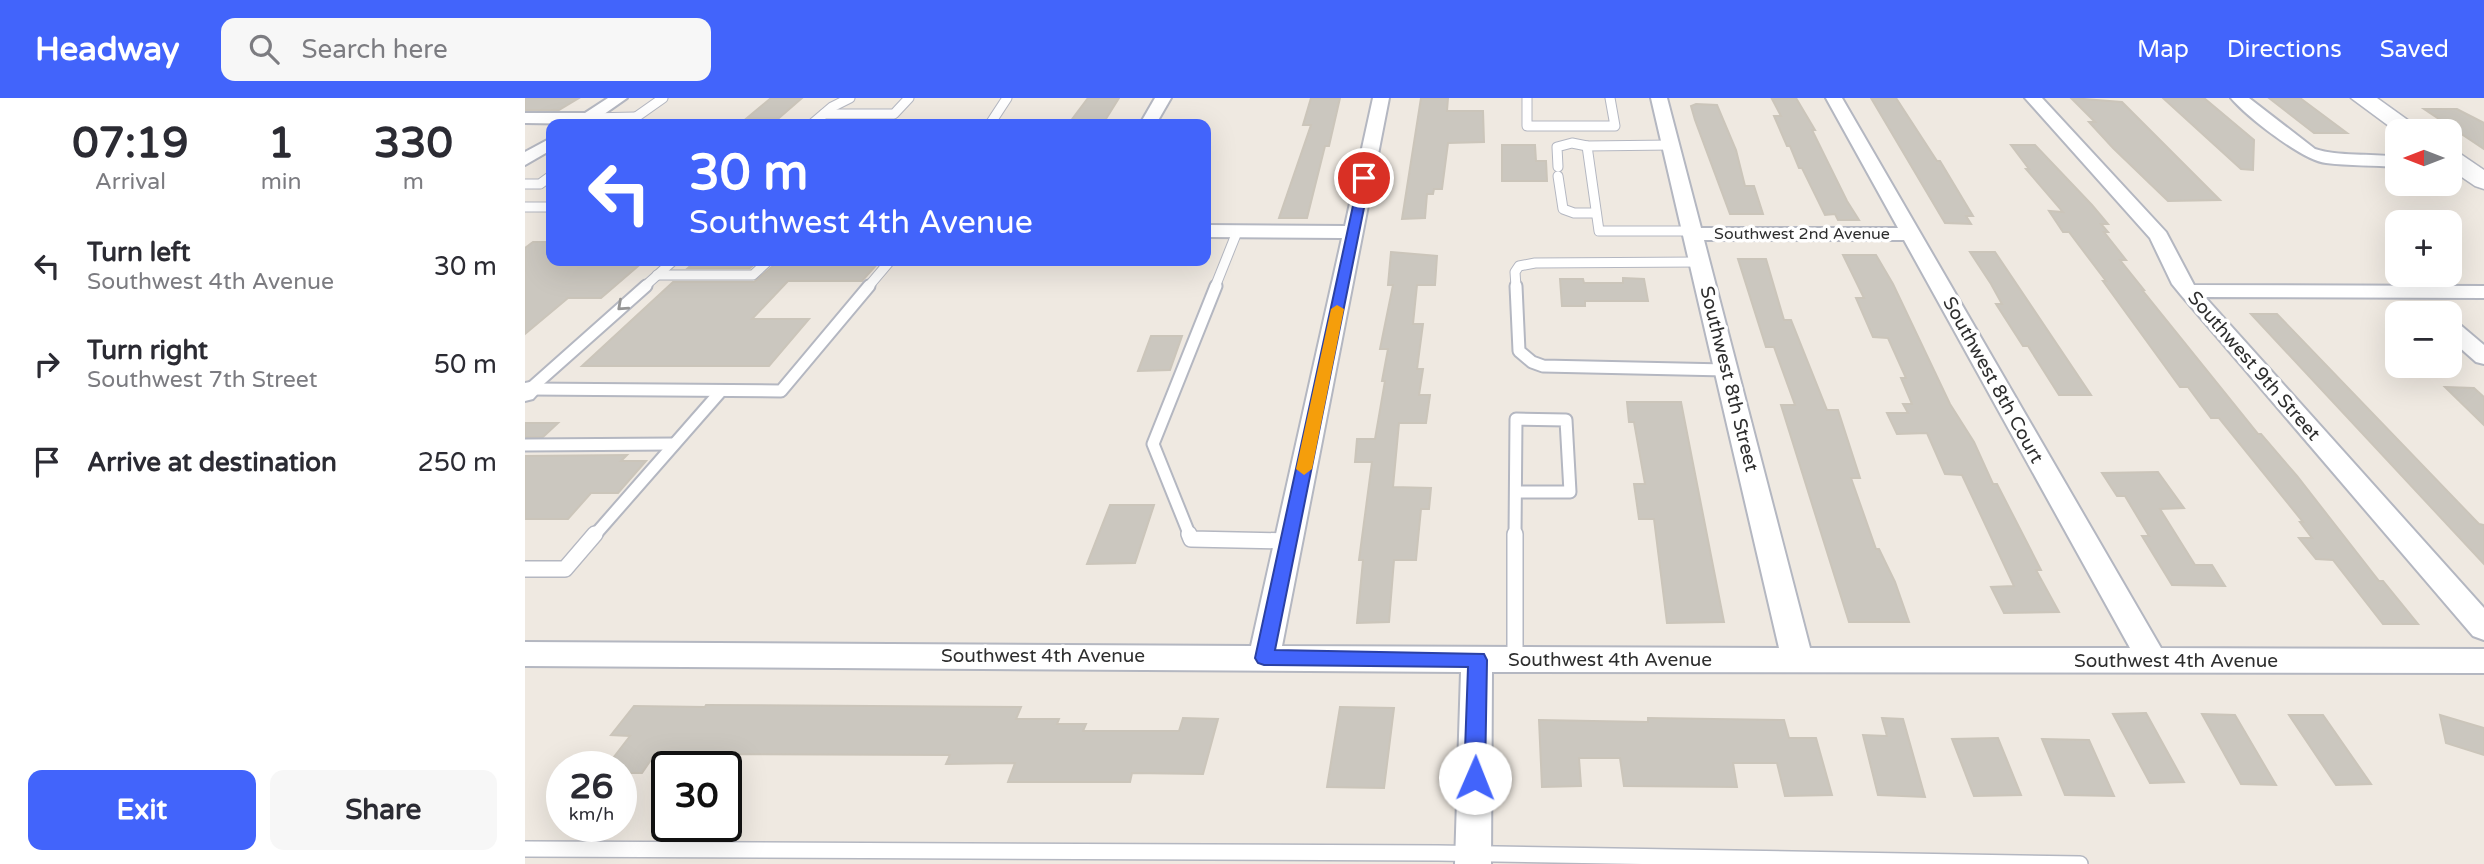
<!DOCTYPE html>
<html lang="en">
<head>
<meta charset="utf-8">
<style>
  :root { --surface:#fff; --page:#f7f7f7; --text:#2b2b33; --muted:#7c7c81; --accent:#4264fb }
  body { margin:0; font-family:"Varela Round",sans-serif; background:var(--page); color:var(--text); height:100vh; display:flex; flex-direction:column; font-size:26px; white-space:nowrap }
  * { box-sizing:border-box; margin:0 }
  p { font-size:23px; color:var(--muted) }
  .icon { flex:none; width:38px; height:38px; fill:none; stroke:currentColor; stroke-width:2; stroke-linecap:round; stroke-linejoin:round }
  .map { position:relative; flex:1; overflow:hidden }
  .sheet { display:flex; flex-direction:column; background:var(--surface); width:525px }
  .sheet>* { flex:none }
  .hud { position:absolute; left:21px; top:21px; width:665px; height:147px; border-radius:14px; box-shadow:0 7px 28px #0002; background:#4264fb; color:#fff; overflow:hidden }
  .needle { width:46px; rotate:270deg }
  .tools { position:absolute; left:1860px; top:21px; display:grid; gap:14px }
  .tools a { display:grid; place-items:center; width:77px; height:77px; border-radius:14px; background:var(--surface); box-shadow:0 7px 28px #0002; font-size:35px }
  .speed { position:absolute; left:21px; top:653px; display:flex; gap:14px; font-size:35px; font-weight:700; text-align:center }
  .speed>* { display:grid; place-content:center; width:91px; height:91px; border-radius:50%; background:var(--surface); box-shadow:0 7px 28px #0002; line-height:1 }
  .speed small { font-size:18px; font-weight:400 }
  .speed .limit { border:4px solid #111; border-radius:10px; background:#fff; color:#111 }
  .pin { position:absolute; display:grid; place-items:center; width:60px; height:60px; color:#fff; margin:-30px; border:4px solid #fff; border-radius:50%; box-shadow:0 2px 7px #0007 }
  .me { position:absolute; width:77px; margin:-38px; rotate:1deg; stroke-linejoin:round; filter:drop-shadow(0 0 5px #0008) }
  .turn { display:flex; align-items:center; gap:24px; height:147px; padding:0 28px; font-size:32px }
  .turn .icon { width:91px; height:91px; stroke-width:2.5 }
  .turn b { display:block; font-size:49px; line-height:60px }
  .eta { display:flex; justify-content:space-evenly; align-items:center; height:119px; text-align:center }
  .eta b { font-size:42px; font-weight:700; line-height:49px }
  .action { display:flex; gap:14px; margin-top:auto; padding:14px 28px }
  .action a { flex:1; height:80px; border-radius:14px; background:var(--accent); color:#fff; font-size:28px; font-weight:700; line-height:80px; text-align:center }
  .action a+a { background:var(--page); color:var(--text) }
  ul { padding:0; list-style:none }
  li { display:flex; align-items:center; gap:21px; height:98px; padding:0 28px }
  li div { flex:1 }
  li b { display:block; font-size:26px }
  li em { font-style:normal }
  header { display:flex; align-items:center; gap:42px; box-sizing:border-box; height:98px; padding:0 35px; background:var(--accent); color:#fff }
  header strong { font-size:33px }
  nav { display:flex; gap:38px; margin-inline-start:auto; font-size:24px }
  .search { width:490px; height:63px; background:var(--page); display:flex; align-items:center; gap:18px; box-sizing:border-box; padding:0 24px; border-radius:14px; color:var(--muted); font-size:26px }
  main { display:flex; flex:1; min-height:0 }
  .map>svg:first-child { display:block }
  .building { fill:#cbc7bf; stroke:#cbc5ba; stroke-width:2 }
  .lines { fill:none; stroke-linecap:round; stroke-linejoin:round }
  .lane-far2-casing { stroke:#b4b7c1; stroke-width:11 }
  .lane-far1-casing { stroke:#b4b7c1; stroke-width:15 }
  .lane-casing { stroke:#b4b7c1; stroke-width:18 }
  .street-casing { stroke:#b4b7c1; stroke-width:4 }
  .secondary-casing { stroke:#b4b7c1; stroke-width:3 }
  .lane-far2 { stroke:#fff; stroke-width:9 }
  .lane-far1 { stroke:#fff; stroke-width:11 }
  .lane { stroke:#fff; stroke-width:15 }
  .street { fill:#fff; fill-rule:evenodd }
  .secondary { fill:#fff; fill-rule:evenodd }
  .oneway { stroke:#969696 }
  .route { fill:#4264fb; stroke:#2b41a3; stroke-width:2 }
  .slow { fill:#f59e0b }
  .labels { text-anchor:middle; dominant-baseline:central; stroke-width:7; stroke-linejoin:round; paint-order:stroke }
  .far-street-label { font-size:16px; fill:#2e2e2e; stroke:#fff }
  .street-label { font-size:19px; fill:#2e2e2e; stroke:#fff }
</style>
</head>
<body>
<header>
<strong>Headway</strong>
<div class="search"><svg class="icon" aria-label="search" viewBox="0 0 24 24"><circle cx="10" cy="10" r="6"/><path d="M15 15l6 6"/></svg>Search here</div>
<nav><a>Map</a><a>Directions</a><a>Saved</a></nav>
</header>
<main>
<section class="sheet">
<div class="eta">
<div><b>07:19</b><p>Arrival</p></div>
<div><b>1</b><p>min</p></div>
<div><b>330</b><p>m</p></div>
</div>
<ul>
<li><svg class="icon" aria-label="left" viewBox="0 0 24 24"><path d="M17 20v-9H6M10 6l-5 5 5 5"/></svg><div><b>Turn left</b><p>Southwest 4th Avenue</p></div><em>30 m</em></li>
<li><svg class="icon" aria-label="right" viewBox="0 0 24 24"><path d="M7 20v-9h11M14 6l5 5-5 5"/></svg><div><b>Turn right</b><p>Southwest 7th Street</p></div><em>50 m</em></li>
<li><svg class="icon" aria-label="arrive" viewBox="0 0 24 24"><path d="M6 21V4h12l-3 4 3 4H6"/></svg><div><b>Arrive at destination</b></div><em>250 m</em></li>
</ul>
<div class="action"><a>Exit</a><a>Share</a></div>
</section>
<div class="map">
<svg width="1959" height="766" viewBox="0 0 1959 766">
  <rect width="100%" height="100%" fill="#efe9e1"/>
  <g class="building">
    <polygon points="0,0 54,0 34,12 0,12"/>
    <polygon points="246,0 277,0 254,20 222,20"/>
    <polygon points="563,0 594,0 579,24 545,24"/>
    <polygon points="786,0 815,0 804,48 800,48 782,120 754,120 786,27 778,27"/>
    <polygon points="896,0 923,0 922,13 958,13 959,44 923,45 917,91 909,91 908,96 902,96 900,120 877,121"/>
    <polygon points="1271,0 1290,32 1287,32 1322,103 1334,122 1313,122 1310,116 1300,117 1277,70 1274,70 1265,48 1262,48 1249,18 1256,18 1247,1"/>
    <polygon points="1346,0 1371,0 1412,63 1415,63 1448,118 1441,118 1446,126 1420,125"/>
    <polygon points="1546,0 1597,4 1695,102 1643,103 1588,50 1564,24 1570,24"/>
    <polygon points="1638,0 1679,0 1729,42 1728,72 1716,71"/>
    <polygon points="1744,0 1775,0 1822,35 1789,35"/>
    <polygon points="1171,6 1192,7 1211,52 1220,88 1229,88 1238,116 1205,116 1170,22 1166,8"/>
    <polygon points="1899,11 1932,11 1959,25 1959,51"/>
    <polygon points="977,47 1010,47 1011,63 1021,63 1022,83 977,83"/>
    <polygon points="1486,47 1510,47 1567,107 1583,126 1576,126 1583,134 1579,134 1601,162 1595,162 1619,192 1617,192 1733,336 1736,336 1772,378 1854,483 1858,483 1893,526 1858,526 1808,462 1791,461 1774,440 1787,440 1775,424 1778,424 1694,320 1686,320 1663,289 1655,289 1578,183 1581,183 1544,134 1538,134 1524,113 1538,114 1501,71 1504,71"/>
    <polygon points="8,144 26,144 26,163 119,163 76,200 43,200 0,236 0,150"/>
    <polygon points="866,154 912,158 910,187 892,187 888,226 898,226 892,271 898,271 894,297 905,297 901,325 874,325 868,389 906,390 904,411 896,411 891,462 869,462 864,524 832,525 838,462 834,462 847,364 830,364 832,341 850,341 860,283 857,283 863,251 855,251 868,187 863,187"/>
    <polygon points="1445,154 1470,154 1566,297 1534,297 1503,248 1498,248 1471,206 1477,206 1466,186"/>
    <polygon points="1318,157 1351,157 1368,186 1425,306 1449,344 1468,386 1472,386 1516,472 1511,472 1534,514 1479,515 1466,489 1489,488 1437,377 1420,376 1402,335 1372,336 1362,315 1383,315 1378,306 1387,306 1376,280 1381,280 1363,240 1348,239 1331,200 1339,200"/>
    <polygon points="1213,161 1241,161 1259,222 1266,222 1302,312 1313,312 1335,380 1326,380 1351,451 1354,451 1370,484 1384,524 1324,524 1256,307 1270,307 1249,249 1241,249"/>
    <polygon points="171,163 233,163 225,170 163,170"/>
    <polygon points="250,163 355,163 337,183 263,183 227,221 284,221 244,268 57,268 148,184 229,184 248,168"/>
    <polygon points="1098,180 1119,181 1123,203 1060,203 1060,208 1037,208 1035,181 1058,181 1059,185 1098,185"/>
    <polygon points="1726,216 1752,216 1954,426 1959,427 1959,466"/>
    <polygon points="626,238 657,238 645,272 613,273"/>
    <polygon points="1920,289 1949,290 1959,299 1959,327"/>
    <polygon points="1102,304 1156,304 1199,524 1142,525 1129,421 1114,421 1109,386 1120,386 1109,324 1104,324"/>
    <polygon points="0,325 33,325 18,339 0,339"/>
    <polygon points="102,357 96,363 121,363 93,395 66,395 43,421 0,421 0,358"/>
    <polygon points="1633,374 1659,410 1635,411 1670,467 1687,467 1700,488 1647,487 1617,438 1624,438 1600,398 1592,398 1577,375"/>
    <polygon points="585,407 629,407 610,465 562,466"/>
    <polygon points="181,607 496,609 491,621 534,621 532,626 561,626 558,633 654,633 658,620 693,621 678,676 607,675 605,684 483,684 490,665 421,666 425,657 130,656 117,675 96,675 96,668 82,668 105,638 86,637 109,608 180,609"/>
    <polygon points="815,609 869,610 859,690 802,689"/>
    <polygon points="1621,615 1659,684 1625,685 1588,616"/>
    <polygon points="1677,616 1710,617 1751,687 1716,686"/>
    <polygon points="1764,617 1798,617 1846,686 1811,687"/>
    <polygon points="1915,617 1959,630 1959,657 1921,645"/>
    <polygon points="1123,620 1259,622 1264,640 1291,640 1307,697 1260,698 1252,665 1208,665 1212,689 1099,688 1095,660 1054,660 1056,688 1017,689 1014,622 1123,624"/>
    <polygon points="1357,620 1378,621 1400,699 1353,697 1338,637 1362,638"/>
    <polygon points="1473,640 1496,697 1449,698 1427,641"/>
    <polygon points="1517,641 1564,642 1589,698 1540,697"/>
  </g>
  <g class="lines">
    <defs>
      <g id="lane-far2">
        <polyline points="1002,0 1002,28 1090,28 1085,0"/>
        <polyline points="299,16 369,16 384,0"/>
        <polyline points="64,20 110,19"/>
        <polyline points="104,24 138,0"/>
        <polyline points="287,26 307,9 325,0"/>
        <polyline points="465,26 482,0"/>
        <polyline points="1146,47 1062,48 1074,133 1167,133"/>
        <polyline points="1033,69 1032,49 1047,45 1062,48"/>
        <polyline points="1033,78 1038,111 1049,115 1071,115"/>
        <polyline points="0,86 15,86 26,78"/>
        <polyline points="0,109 26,109"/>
        <polyline points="132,177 228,177 243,163"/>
        <polyline points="119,189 148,163"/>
        <polyline points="343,189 365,163"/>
        <polyline points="690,189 712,134"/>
        <polyline points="991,189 990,174 994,168 1010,165 1175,164"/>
      </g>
      <g id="lane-far1">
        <polyline points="991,188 994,253 1007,264 1018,268 1201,272"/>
        <polyline points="5,291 256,293 344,188"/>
        <polyline points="5,291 121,188"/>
        <polyline points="0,347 149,346"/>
        <polyline points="69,438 196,293"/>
        <polyline points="665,438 628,346 691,188"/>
        <polyline points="990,438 991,321 1041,322 1045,394 991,394"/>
      </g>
      <g id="lane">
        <polyline points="664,436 666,441 764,443"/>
        <polyline points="0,471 40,471 70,436"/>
        <polyline points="990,562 990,436"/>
        <polyline points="1,751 913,755 1555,766"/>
      </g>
      <g id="street">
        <polygon points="83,0 102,0 65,26 0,25 0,15 60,15"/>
        <polygon points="630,0 646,0 631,26 615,26"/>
        <path d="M848 0H864L757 548 1254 550 1126 0H1142L1176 130H1373L1301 0H1317L1636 550 1959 551V575L967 574 966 766H930L936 574 0 568V544L726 548 817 140 681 139V127L820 128ZM1179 142H1379L1605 550H1285Z"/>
        <polygon points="1500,0 1517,0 1641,134 1669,187 1959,188 1959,200 1680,199 1959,510 1959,542 1948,538 1656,197 1647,186 1625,140"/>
        <path d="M1706 0H1724L1790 51C1814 59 1846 55 1872 59V69C1849 67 1824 68 1801 65 1778 63 1721 18 1706 0Z"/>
        <polygon points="26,40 26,52 0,67 0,54"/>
        <polygon points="1925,223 1933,225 1959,247 1959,266 1951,264 1925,241"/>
        <polygon points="5,284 13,286 17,291 8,301 0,303 0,285"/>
      </g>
      <g id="secondary">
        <polygon points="1826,0 1852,0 1898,33 1872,34"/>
        <polygon points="1925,53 1934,55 1959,72 1959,91 1950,88 1925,71"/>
      </g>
    </defs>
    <use href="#lane-far2" class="lane-far2-casing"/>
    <use href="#lane-far1" class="lane-far1-casing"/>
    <use href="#lane" class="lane-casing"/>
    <use href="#street" class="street-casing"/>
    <use href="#secondary" class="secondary-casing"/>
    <use href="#lane-far2" class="lane-far2"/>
    <use href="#lane-far1" class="lane-far1"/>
    <use href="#lane" class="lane"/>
    <use href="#street" class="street"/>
    <use href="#secondary" class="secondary"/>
  </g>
  <defs><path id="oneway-chevron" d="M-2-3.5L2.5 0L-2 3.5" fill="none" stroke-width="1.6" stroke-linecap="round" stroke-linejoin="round" transform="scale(1.75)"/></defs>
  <use class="oneway" href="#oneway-chevron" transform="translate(97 208) rotate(138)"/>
  <polygon class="route" points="839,77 845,80 750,552 959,556 962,562 960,680 957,687 950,689 942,687 939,680 943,569 739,567 733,565 730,560 834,80"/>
  <polygon class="slow" points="812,207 819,211 787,371 779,377 771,371 806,211"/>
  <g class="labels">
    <g class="far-street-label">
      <text x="1277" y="136">Southwest 2nd Avenue</text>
    </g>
    <g class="street-label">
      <text transform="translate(1729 268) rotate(49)">Southwest 9th Street</text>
      <text transform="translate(1204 281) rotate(76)">Southwest 8th Street</text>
      <text transform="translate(1468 282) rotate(61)">Southwest 8th Court</text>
      <text x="518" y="558">Southwest 4th Avenue</text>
      <text x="1085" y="562">Southwest 4th Avenue</text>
      <text x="1651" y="563">Southwest 4th Avenue</text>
    </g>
  </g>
</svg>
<div class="tools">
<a><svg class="needle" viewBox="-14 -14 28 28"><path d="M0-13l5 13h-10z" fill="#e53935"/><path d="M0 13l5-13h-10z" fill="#7c7c81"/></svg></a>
<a>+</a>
<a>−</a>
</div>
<div class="speed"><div>26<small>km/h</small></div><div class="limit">30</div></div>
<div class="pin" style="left:839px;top:80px;background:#d93025"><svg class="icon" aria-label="arrive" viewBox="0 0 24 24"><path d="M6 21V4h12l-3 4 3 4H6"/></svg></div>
<svg class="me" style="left:950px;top:680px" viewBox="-20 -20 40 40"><circle r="19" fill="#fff"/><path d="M0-13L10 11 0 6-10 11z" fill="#4264fb"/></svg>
<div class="hud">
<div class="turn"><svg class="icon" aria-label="left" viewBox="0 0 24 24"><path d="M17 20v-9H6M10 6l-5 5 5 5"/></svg><div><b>30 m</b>Southwest 4th Avenue</div></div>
</div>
</div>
</main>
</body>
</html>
